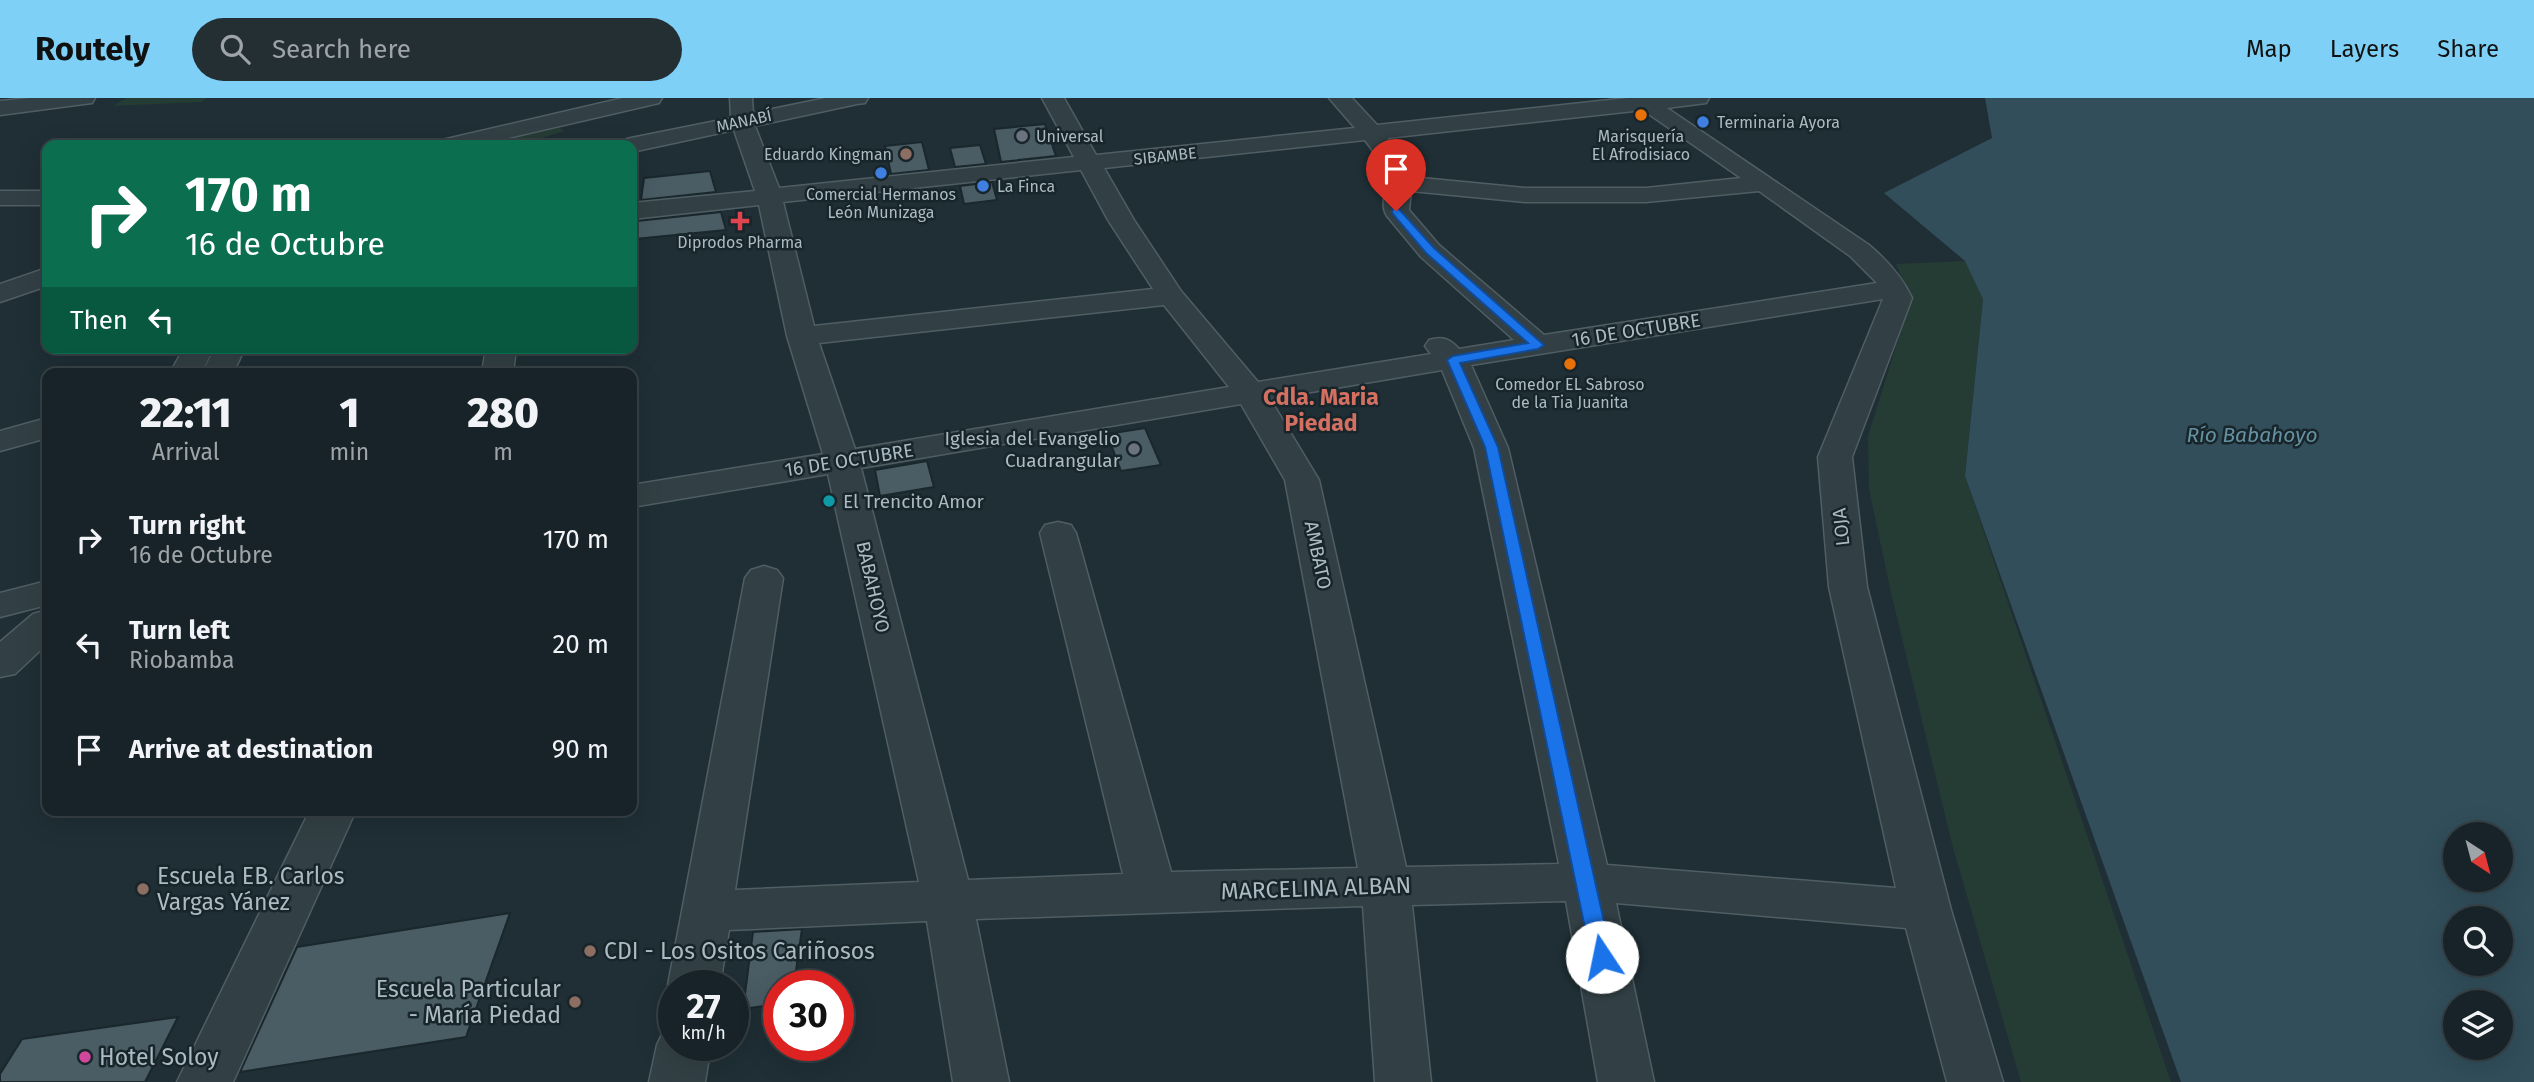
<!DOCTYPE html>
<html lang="en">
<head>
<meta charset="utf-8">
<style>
  :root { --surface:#172328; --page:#242f34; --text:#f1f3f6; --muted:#9ea4a8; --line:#364045; --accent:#7ed0f6 }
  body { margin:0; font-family:"Fira Sans",sans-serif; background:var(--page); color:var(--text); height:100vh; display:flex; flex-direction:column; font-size:26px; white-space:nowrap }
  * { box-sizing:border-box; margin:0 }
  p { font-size:23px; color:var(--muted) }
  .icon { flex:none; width:38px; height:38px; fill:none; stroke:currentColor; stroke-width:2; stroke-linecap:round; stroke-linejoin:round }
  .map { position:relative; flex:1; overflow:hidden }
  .sheet { position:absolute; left:42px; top:270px; width:595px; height:448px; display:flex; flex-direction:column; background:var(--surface); border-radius:14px; box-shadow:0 7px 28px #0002,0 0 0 2px var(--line) }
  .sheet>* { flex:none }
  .top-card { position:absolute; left:42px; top:42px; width:595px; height:214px; border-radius:14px; box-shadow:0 7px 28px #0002,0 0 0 2px var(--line); background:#0b6e4f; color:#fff; overflow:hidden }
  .needle { width:46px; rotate:144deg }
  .controls { position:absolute; left:2443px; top:724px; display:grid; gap:14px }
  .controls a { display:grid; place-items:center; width:70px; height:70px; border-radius:50%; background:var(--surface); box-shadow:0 7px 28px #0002,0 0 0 2px var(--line); font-size:35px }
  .speed { position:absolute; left:658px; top:872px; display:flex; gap:14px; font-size:35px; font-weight:700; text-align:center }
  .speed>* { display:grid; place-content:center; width:91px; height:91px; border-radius:50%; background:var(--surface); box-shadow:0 7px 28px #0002,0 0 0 2px var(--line); line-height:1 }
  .speed small { font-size:18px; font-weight:400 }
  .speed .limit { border:10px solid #d22; background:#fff; color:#111 }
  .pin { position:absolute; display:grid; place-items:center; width:60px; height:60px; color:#fff; margin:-72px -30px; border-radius:50% 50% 50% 0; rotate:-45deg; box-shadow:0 0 7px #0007 }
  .pin .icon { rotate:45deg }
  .me { position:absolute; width:77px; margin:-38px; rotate:349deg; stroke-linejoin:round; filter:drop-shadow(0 0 5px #0008) }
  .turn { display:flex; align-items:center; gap:24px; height:147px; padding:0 28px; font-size:32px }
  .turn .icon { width:91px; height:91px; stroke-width:2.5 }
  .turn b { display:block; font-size:49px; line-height:60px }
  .then { display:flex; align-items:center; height:66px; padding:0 28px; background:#0003; gap:14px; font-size:26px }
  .eta { display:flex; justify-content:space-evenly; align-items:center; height:119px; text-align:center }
  .eta b { font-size:42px; font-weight:800; line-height:49px }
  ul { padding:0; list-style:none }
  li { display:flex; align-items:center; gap:21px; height:105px; padding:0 28px }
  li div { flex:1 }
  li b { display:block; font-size:26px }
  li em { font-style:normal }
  header { display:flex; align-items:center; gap:42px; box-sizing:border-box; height:98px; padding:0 35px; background:var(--accent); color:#111 }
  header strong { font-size:33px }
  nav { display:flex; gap:38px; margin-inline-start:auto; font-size:24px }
  .search { width:490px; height:63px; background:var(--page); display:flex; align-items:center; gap:18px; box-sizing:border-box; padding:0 24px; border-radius:38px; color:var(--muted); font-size:26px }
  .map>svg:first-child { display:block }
  .green { fill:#253c35 }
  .water { fill:#314e5a; fill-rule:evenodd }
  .building { fill:#4a5c64; stroke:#1a272c; stroke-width:2 }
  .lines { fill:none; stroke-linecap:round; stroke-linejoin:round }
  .minor-casing { stroke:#505e64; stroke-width:3 }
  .minor { fill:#324045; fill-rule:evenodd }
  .route { fill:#1a73e8; stroke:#114b97; stroke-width:2 }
  .food-dot { fill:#e8710a; stroke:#18252a; stroke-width:2.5 }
  .shop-dot { fill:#3f7fe0; stroke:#18252a; stroke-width:2.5 }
  .worship-dot { fill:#6b7280; stroke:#18252a; stroke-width:2.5 }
  .education-dot { fill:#8d6e63; stroke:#18252a; stroke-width:2.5 }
  .health-dot { fill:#e0444e; stroke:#18252a; stroke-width:2.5 }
  .culture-dot { fill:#0f9aa8; stroke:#18252a; stroke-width:2.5 }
  .hotel-dot { fill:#d1479c; stroke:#18252a; stroke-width:2.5 }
  .labels { text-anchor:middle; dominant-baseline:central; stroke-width:5; stroke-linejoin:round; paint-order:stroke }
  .far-street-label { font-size:16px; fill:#acbbc3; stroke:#18252a }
  .far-poi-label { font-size:16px; fill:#acbbc3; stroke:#18252a }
  .street-label { font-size:19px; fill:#acbbc3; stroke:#18252a }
  .poi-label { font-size:19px; fill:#acbbc3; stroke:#18252a; text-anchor:end }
  .water-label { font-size:21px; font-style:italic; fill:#6591a2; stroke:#18252a }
  .quarter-label { font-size:23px; font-weight:bold; fill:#d37061; stroke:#18252a }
  .near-poi-label { font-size:23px; fill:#acbbc3; stroke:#18252a; text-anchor:start }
  .near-street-label { font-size:23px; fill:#acbbc3; stroke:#18252a }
</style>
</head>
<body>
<header>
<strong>Routely</strong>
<div class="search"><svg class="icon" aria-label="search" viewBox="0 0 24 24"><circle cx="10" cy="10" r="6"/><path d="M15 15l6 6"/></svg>Search here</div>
<nav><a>Map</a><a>Layers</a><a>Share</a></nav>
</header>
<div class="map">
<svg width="2534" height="984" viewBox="0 0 2534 984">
  <rect width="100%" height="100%" fill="#1f2f35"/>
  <g class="green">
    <polygon points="126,0 206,0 201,4 113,8"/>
    <polygon points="560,30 564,33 532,43 535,47 470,47"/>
    <polygon points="1965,163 1985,179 1965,378 2171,984 2021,984 1953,750 1891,495 1869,391 1868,338 1911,201 1896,166"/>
  </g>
  <path class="water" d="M1985 0H2534V984H2181L1965 378 1983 201 1965 163 1884 95 1992 40ZM2455 737H2501V782H2455ZM2455 821H2501V866H2455ZM2455 905H2501V950H2455Z"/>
  <g class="building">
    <polygon points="1045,26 1056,58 1001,64 994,31"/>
    <polygon points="922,44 929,72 891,76 885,48"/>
    <polygon points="980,47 986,66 955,69 950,50"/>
    <polygon points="710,73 716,94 641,102 644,80"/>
    <polygon points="992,84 997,102 964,106 960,88"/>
    <polygon points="721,114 726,132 635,141 637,123"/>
    <polygon points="1145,330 1161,367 1121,373 1107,336"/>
    <polygon points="927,363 934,389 880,398 875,372"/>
    <polygon points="510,815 466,939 240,974 297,849"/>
    <polygon points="802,831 794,887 779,887 779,906 743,911 753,834"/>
    <polygon points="178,919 145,984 0,984 0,976 22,941"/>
  </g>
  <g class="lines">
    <defs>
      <g id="minor">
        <polygon points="30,0 95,0 92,5 84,6 0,17 0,3"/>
        <polygon points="623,0 662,0 659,5 478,47 439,47 442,42"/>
        <path d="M730 0H752L753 15 826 0H868L865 5 857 6 755 28 779 90 1074 59 1042 0H1064L1096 57 1355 30 1329 0H1352L1377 27 1628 0H1709L1706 5 1667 10 1869 147C1888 163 1902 179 1912 200L1852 359 1867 489 1951 812 2003 984H1947L1906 830 1616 805 1654 984H1598L1566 803 1412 807 1431 984H1375L1363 808 976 821 1009 984H953L927 823 729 832 720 887H674V899L668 887 745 480 751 472 764 468 777 472 783 480 735 792 919 784 828 376 632 409V387L823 356 787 238 759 107 632 121V105L755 93 734 32 632 54V47H620L623 42 631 40 731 20ZM1643 12 1741 80 1646 90H1525L1411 79 1387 40ZM1365 42 1379 61 1390 85C1385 96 1380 107 1387 118L1421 159 1514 242 1459 251C1450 241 1443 238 1429 242L1425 248 1431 256 1258 284 1181 193 1134 122 1104 70ZM1081 72 1108 122 1153 191 814 228 783 104ZM1411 93 1525 104H1646L1759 93 1850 158 1877 185 1544 237 1439 147 1409 112ZM1883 201 1818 359 1829 489 1896 790 1607 767 1508 350 1471 267ZM1164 207 1229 289 855 351 819 245ZM1442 272 1474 350 1559 766 1406 769 1319 382 1270 301ZM1241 306 1285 382 1358 770 1171 774 1076 435 1071 427 1058 424 1045 427 1040 435 1123 776 968 782 861 370Z"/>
        <rect x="0" y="93" width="47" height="14"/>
        <polygon points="47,170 47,188 0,204 0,186"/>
        <polygon points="184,250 214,250 201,275 170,275"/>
        <polygon points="215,250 245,250 233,275 202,275"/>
        <polygon points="486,250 516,250 513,275 482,275"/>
        <polygon points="47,320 47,340 0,353 0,333"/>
        <polygon points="47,483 47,507 0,519 0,495"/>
        <polygon points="47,512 47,546 15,576 0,579 0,544 33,516"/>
        <polygon points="310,712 356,712 233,984 177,984"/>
        <polygon points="674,927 674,947 711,947 705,984 649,984 657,947 665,930"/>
      </g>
    </defs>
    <use href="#minor" class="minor-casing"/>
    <use href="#minor" class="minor"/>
  </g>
  <polygon class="route" points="1392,111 1399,111 1434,150 1544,247 1538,251 1460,265 1498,349 1612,859 1609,865 1602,868 1594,865 1591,859 1485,349 1447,262 1453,258 1528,245 1426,155 1392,115"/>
  <g class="food-dot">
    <circle cx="1641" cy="17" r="7"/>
    <circle cx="1570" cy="266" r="7"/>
  </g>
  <g class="shop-dot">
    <circle cx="1703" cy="24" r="7"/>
    <circle cx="881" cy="75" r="7"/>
    <circle cx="983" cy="88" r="7"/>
  </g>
  <g class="worship-dot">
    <circle cx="1022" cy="38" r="7"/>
    <circle cx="1134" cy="351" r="7"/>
  </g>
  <g class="education-dot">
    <circle cx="906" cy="56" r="7"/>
    <circle cx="143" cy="791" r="7"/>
    <circle cx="590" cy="853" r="7"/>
    <circle cx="575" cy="904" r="7"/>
  </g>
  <path class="health-dot" d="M736.5 112.5h7v7h7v7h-7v7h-7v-7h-7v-7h7z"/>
  <circle class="culture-dot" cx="829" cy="403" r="7"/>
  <circle class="hotel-dot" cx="85" cy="959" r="7"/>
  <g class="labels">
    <g class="far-street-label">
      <text transform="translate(744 23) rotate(-12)">MANABÍ</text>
      <text transform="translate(1165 58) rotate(-6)">SIBAMBE</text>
    </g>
    <g class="far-poi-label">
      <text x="1717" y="24" text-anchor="start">Terminaria Ayora</text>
      <text x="1036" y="38" text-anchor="start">Universal</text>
      <text x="1641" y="38">Marisquería<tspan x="1641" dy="18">El Afrodisiaco</tspan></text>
      <text x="892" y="56" text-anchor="end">Eduardo Kingman</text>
      <text x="997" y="88" text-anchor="start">La Finca</text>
      <text x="881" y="96">Comercial Hermanos<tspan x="881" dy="18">León Munizaga</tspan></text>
      <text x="740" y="144">Diprodos Pharma</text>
      <text x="1570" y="286">Comedor EL Sabroso<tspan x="1570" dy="18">de la Tia Juanita</tspan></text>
    </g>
    <g class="street-label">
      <text transform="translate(1636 232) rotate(-9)">16 DE OCTUBRE</text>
      <text transform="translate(849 362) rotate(-9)">16 DE OCTUBRE</text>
      <text transform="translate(1841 429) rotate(-96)">LOJA</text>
      <text transform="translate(1318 457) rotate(78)">AMBATO</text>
      <text transform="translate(873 489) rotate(77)">BABAHOYO</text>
    </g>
    <g class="poi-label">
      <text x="1120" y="340">Iglesia del Evangelio<tspan x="1120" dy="22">Cuadrangular</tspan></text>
      <text x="843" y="403" text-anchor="start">El Trencito Amor</text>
    </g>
    <g class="water-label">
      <text x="2252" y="337">Río Babahoyo</text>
    </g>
    <g class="quarter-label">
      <text x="1321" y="299">Cdla. Maria<tspan x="1321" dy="26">Piedad</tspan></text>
    </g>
    <g class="near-poi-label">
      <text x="157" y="778">Escuela EB. Carlos<tspan x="157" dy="26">Vargas Yánez</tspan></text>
      <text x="604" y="853">CDI - Los Ositos Cariñosos</text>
      <text x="561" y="891" text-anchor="end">Escuela Particular<tspan x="561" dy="26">- María Piedad</tspan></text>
      <text x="99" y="959">Hotel Soloy</text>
    </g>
    <g class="near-street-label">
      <text transform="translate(1316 790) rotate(-2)">MARCELINA ALBAN</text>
    </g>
  </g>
</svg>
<div class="controls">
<a><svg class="needle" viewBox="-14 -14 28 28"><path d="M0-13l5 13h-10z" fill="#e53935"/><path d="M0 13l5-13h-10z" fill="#9ea4a8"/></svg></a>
<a><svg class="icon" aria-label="search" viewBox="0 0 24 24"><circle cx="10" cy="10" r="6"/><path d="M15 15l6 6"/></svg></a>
<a><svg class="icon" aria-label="layers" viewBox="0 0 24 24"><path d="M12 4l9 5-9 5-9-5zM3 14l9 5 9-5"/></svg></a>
</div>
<div class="speed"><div>27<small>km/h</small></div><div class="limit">30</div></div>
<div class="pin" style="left:1396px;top:113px;background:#d93025"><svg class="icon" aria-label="arrive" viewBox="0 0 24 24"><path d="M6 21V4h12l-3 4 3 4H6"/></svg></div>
<svg class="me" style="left:1602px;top:859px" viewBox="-20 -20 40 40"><circle r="19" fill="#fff"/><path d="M0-13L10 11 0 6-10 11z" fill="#1a73e8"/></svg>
<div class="top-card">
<div class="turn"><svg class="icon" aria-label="right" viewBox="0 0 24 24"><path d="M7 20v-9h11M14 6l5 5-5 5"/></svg><div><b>170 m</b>16 de Octubre</div></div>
<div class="then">Then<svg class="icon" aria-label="left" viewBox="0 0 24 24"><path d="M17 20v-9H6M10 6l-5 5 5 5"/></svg></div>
</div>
<section class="sheet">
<div class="eta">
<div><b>22:11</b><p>Arrival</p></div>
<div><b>1</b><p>min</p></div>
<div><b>280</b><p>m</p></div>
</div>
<ul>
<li><svg class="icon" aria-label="right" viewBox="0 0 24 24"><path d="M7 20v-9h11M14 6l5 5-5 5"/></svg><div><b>Turn right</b><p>16 de Octubre</p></div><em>170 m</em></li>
<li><svg class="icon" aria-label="left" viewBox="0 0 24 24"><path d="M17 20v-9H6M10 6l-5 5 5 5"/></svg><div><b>Turn left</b><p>Riobamba</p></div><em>20 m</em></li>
<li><svg class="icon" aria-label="arrive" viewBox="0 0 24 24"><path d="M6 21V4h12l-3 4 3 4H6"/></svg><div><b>Arrive at destination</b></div><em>90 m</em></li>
</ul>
</section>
</div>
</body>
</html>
